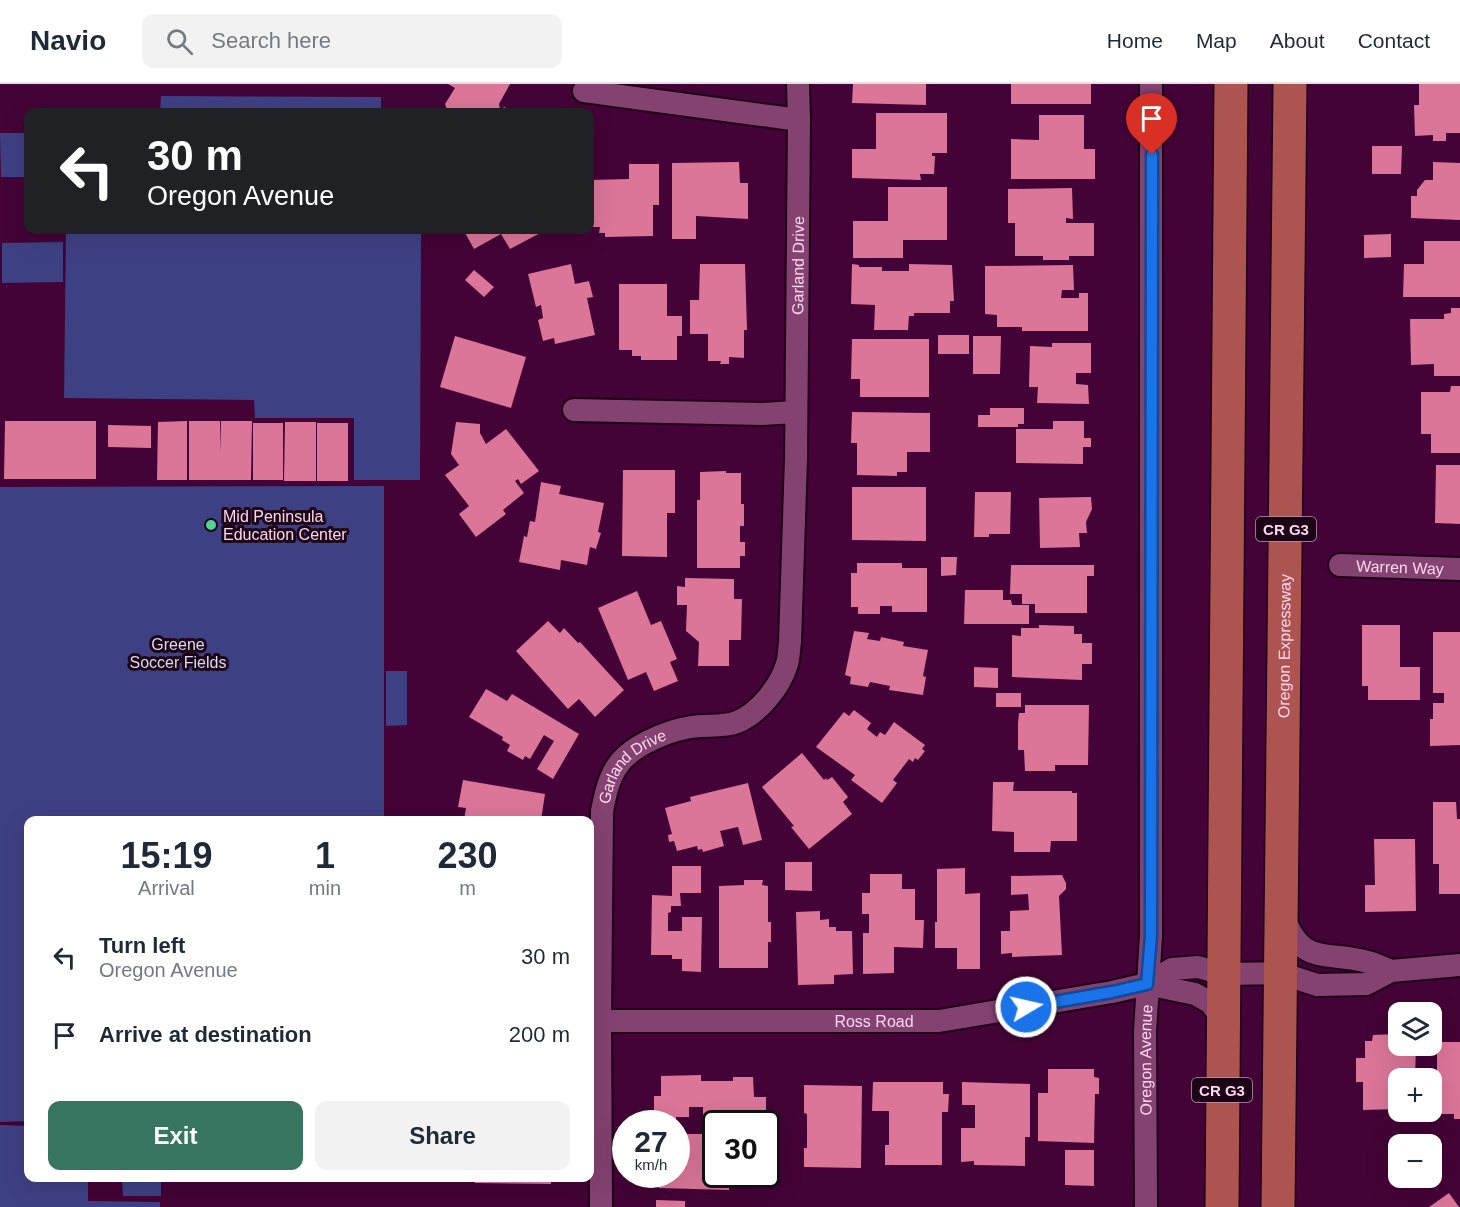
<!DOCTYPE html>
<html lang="en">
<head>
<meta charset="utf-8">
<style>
  :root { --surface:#fff; --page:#f2f2f3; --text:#1f2937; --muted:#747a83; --line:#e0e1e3; --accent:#377561 }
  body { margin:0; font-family:Arial,sans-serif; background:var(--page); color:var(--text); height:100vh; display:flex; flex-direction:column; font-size:22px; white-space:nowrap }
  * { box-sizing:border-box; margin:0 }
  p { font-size:20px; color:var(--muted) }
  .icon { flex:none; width:33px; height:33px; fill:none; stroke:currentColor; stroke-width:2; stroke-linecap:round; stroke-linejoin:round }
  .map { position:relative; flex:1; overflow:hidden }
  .panel { position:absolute; left:24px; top:732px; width:570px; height:366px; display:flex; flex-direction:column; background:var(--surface); border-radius:12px; box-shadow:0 6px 24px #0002 }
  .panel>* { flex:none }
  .banner { position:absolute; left:24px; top:24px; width:570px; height:126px; border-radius:12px; box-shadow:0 6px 24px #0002; background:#202124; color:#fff; overflow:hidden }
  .buttons { position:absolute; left:1388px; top:918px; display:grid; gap:12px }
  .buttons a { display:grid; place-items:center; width:54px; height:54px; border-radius:12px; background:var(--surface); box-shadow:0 6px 24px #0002; font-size:30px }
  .speed { position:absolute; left:612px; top:1026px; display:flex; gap:12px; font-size:30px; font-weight:700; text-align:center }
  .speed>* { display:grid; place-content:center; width:78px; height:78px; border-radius:50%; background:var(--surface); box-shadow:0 6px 24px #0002; line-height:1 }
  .speed small { font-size:15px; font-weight:400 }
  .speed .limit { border:3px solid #111; border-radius:9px; background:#fff; color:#111 }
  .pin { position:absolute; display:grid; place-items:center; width:51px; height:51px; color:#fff; margin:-62px -26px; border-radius:50% 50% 50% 0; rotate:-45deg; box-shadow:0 0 6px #0007 }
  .pin .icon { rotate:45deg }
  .me { position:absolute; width:66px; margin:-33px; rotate:81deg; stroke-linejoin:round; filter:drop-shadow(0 0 4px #0008) }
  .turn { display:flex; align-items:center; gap:21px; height:126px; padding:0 24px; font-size:27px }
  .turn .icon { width:78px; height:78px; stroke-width:2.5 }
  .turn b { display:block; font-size:42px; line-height:51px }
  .eta { display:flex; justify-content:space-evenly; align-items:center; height:102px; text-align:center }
  .eta b { font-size:36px; font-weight:700; line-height:42px }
  .button { display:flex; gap:12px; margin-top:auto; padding:12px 24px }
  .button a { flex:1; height:69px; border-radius:12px; background:var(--accent); color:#fff; font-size:24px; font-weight:700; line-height:69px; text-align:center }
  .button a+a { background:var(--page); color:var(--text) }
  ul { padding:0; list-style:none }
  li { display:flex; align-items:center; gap:18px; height:78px; padding:0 24px }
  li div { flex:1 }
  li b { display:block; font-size:22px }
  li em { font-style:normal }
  header { display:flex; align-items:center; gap:36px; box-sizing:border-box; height:84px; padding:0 30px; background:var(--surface); border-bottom:2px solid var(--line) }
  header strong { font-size:28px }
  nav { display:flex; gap:33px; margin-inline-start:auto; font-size:21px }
  .search { width:420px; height:54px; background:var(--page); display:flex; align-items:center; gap:15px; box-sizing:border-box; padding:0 21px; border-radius:12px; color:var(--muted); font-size:22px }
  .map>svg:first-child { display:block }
  .green { fill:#3e4084 }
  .building { fill:#db7699 }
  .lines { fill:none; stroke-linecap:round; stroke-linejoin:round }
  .minor-casing { stroke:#1e0117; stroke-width:26 }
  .primary-casing { stroke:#1e0117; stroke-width:36 }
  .minor { stroke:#844271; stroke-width:22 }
  .primary { stroke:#ad5451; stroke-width:33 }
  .route-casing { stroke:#114b97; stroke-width:15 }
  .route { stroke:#1a73e8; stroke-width:10 }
  .poi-dot { fill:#54d395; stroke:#1c0416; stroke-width:2 }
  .labels { text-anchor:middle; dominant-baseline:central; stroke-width:6; stroke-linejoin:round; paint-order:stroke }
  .shield { fill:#1c0416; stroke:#ba97ae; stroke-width:1.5 }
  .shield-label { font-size:15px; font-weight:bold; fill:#fdd6ef }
  .street-label { font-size:16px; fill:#fdd6ef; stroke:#1c0416 }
  .poi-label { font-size:16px; fill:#fdd6ef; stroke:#1c0416; text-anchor:start }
  .park-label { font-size:16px; fill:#daddf5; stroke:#1c0416 }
</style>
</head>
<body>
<header>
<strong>Navio</strong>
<div class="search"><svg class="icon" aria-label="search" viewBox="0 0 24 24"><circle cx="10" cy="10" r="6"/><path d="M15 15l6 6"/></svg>Search here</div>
<nav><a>Home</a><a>Map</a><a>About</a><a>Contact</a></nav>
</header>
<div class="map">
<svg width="1460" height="1123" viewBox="0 0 1460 1123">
  <rect width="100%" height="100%" fill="#430336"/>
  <g class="green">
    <polygon points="161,12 381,13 381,28 160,28"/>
    <polygon points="0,49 28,49 28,93 1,93"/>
    <polygon points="66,146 421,146 420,396 354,396 354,334 255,334 254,316 64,314"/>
    <polygon points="63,158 63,198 2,199 2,159"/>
    <polygon points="384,402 384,736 28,736 28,1037 0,1038 0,403"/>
    <polygon points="386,587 407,587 407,641 386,642"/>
    <polygon points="0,1041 28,1042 28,1094 88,1094 88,1117 160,1118 160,1123 0,1123"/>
    <polygon points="122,1094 383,1094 383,1095 161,1095 161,1112 123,1112"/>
  </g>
  <g class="building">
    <polygon points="448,0 510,0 499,20 500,25 505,23 506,28 448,28 445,20 455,4"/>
    <polygon points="853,0 926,0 926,21 852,19"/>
    <rect x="1011" y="0" width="80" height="20"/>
    <polygon points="1419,0 1460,0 1460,49 1446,49 1446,57 1433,57 1433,51 1415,52 1414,21 1419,21"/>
    <polygon points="876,29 947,29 947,69 932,69 932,72 935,72 934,90 920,90 921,96 852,94 852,65 876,65"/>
    <polygon points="1039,31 1084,31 1084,65 1095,65 1095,95 1011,95 1011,55 1039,56"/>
    <polygon points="1372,62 1402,62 1401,90 1372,90"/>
    <polygon points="739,78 740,99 748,99 748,135 696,132 696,155 672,155 672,79"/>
    <polygon points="1433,78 1460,79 1460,136 1411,134 1411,112 1417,112 1417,106 1425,96 1433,96"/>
    <polygon points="629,80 659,80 659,121 653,121 653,152 605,153 605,149 599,149 600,143 590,143 590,96 629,95"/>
    <polygon points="888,103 947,103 947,156 903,156 903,174 853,174 853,137 888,137"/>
    <polygon points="1072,104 1073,135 1066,134 1066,139 1094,139 1094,172 1069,172 1069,176 1043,176 1043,172 1015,172 1015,139 1008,139 1008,105"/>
    <polygon points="466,146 546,146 510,165 501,150 474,165 464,147"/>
    <polygon points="1391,150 1391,173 1364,174 1364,151"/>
    <polygon points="1424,157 1460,157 1460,213 1403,213 1404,180 1424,180"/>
    <polygon points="571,180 575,200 589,197 593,213 587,214 595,251 555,260 554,254 543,257 538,236 543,234 541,221 536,223 528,190"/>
    <polygon points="700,180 745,180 747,246 744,246 744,274 729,273 729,280 720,280 721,277 708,277 708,250 690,250 690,216 699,216"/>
    <polygon points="852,180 859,181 859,183 882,183 882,187 909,187 909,180 952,181 954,217 950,217 950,229 914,229 914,232 909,232 908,246 874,246 875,221 851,220"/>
    <polygon points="1073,181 1074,206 1062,206 1061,214 1079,214 1079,209 1088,209 1088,247 1022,247 1022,243 997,243 997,231 985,230 985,182"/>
    <polygon points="474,186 494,203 484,213 465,196"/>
    <polygon points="619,200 667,200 667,232 682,232 682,252 677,252 677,276 641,276 641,272 632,272 632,266 619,266"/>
    <polygon points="1451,224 1460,224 1460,292 1434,292 1434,280 1411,281 1410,235 1444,235 1444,230 1451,229"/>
    <rect x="938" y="251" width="31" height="19"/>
    <polygon points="455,252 526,273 511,324 440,303"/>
    <polygon points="973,252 1001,252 1000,290 973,290"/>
    <polygon points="852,255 929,255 929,313 860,313 860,295 851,295"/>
    <polygon points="1052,259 1091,259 1091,289 1076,289 1076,300 1088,301 1089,320 1037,319 1038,303 1029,303 1030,262 1052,263"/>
    <polygon points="1451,302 1460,302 1460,369 1431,369 1431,350 1421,350 1421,308 1450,308"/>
    <polygon points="990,324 1024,324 1024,340 1018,340 1018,343 978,343 978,331 990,331"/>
    <polygon points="852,328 930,329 930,368 907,368 907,388 897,388 897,392 857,391 857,359 851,359"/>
    <polygon points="5,337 96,337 96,395 4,395"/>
    <polygon points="187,337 187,396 157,396 158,338"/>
    <polygon points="189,337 220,337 220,369 221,337 252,337 251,396 189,396"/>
    <polygon points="1053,337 1084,337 1084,354 1091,354 1091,363 1083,363 1083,380 1016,379 1016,345 1053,345"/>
    <polygon points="285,338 316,338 316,397 284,397"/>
    <polygon points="456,338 480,340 480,349 486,360 506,345 539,387 521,400 518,395 515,397 524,409 503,426 506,430 476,453 459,430 469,422 445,391 459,381 451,370"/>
    <rect x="253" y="339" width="30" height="57"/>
    <rect x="317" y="339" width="31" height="58"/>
    <polygon points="108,341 151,342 151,364 108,363"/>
    <polygon points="1436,381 1460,381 1460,440 1435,439"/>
    <polygon points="623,386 675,386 675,429 667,429 667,473 622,472"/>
    <polygon points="726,387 726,389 741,389 741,420 744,420 744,442 740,442 740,458 745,458 745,472 740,472 740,484 697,484 697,416 700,416 700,388"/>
    <polygon points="541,398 561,402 559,410 604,419 598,448 601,449 600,452 596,465 590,463 587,481 561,476 560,486 519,478 524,452 527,453 530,437 535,438"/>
    <polygon points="852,403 926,403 926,457 852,456"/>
    <polygon points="975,408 1011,408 1010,450 989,450 989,453 974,453"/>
    <polygon points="1091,413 1092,425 1086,438 1087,449 1079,449 1080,463 1040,464 1039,414"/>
    <polygon points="941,473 957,473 956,491 941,492"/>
    <polygon points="857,479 902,479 902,484 927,484 927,528 892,528 892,522 880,522 880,530 858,530 858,523 851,523 851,489 857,489"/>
    <polygon points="1011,481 1094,481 1094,492 1087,492 1087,529 1035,529 1035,520 1022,520 1022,510 1010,510"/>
    <polygon points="685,494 734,495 734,515 742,515 741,556 729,556 729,582 698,582 699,558 686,547 687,521 677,521 677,502 685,503"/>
    <polygon points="965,506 1003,506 1003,516 1011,516 1012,521 1029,521 1029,540 964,540"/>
    <polygon points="637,507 651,541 661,537 677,575 670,578 678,597 654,607 646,588 628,596 598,524"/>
    <polygon points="548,537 560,549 564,544 578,559 580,558 624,606 595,633 579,615 568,625 516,567"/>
    <polygon points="1039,541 1074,542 1074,550 1082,550 1082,559 1092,559 1092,580 1082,580 1082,596 1012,593 1012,551 1021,552 1021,544 1039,544"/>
    <polygon points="1362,541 1400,541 1400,583 1420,583 1420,616 1368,616 1368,602 1362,602"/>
    <polygon points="854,547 869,549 867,555 880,557 881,553 904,558 903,562 928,566 923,592 926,593 923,611 889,606 890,602 870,598 868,603 850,600 851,593 845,591"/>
    <polygon points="1433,548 1460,548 1460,661 1430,662 1430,635 1433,635 1433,619 1444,619 1444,609 1433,609"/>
    <polygon points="974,583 998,584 998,604 974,603"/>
    <polygon points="486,605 507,617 512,610 579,650 553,695 537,685 554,657 544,651 530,675 525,672 523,676 507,667 510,661 502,656 503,653 469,633"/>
    <rect x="996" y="609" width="25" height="14"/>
    <polygon points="1025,621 1089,621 1088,681 1055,681 1055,687 1025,687 1024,666 1018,666 1018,639 1019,629 1025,629"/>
    <polygon points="854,626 871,639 867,645 877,653 880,648 885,651 894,638 925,661 922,665 925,667 918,676 915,674 913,678 909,675 893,696 897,699 882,719 851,696 855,691 816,663 844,628 849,632"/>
    <polygon points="802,669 824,696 826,694 827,696 832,693 848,713 843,718 852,730 809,765 791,743 794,742 762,703"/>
    <polygon points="463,696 545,710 541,736 464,736 466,724 458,723"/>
    <polygon points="993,698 1014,698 1013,707 1072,707 1072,709 1077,709 1077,757 1051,757 1050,768 1014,768 1014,748 992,747"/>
    <polygon points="748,699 762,756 743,761 738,743 720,747 724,762 703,768 702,765 698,766 697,762 677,767 674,757 669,758 668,751 672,750 665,724 691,717 690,713"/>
    <polygon points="1433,718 1456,718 1457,735 1460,735 1460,810 1439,810 1439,780 1433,780"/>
    <polygon points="1374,755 1415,755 1416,827 1365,828 1365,801 1375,801"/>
    <polygon points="785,778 812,778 812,807 785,806"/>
    <polygon points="672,782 701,782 701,809 680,809 681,822 671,822 671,828 668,829 668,847 682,847 682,833 702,833 701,888 682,887 682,875 672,875 672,871 651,871 652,811 672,812"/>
    <polygon points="965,784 965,810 980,809 980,885 957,885 957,864 935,864 935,838 937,838 937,785"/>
    <polygon points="870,790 902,790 902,805 915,805 915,836 924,836 923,864 894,863 894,889 863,890 863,849 869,849 869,830 862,830 862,809 870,809"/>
    <polygon points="1062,791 1066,799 1066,805 1059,812 1062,871 1012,873 1012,869 1001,870 1001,847 1010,847 1010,827 1029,826 1028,810 1011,811 1011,792"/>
    <polygon points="744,796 763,796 762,801 768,802 768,838 771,838 771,858 768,858 768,884 719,884 719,802 744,801"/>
    <polygon points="820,827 820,836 829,835 829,843 836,843 836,847 852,847 853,890 834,891 834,900 798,901 796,828"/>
    <polygon points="1398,950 1398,962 1416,962 1415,994 1398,994 1398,1025 1363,1026 1363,998 1356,998 1356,974 1365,974 1365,957 1372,957 1373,951"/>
    <polygon points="1437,958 1460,958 1460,1035 1454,1035 1454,1030 1437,1030"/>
    <polygon points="1048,985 1094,985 1094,993 1099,994 1099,1010 1095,1010 1094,1059 1038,1057 1038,1009 1048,1009"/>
    <polygon points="701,991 701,997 733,997 733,993 753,993 754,1013 766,1013 766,1037 703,1041 703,1023 689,1023 689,1033 676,1033 676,1037 654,1037 654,1012 661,1012 661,992"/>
    <polygon points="873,998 943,998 943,1010 949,1010 948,1028 942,1028 942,1081 885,1081 885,1061 889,1061 889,1027 872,1027"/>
    <polygon points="962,998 1030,1000 1030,1053 1025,1053 1025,1082 974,1081 974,1077 961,1078 961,1044 975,1044 975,1021 962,1021"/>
    <polygon points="804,1001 862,1002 861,1084 804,1083 804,1064 807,1064 807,1030 804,1029"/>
    <polygon points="676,1050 716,1050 716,1090 729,1092 729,1106 659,1104 659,1090 676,1090"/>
    <polygon points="1065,1066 1094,1066 1094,1102 1065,1101"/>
    <polygon points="475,1094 551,1094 551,1100 475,1099"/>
    <polygon points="1449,1109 1459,1123 1429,1123"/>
    <polygon points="656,1116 685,1117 685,1123 656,1123"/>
  </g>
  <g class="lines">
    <defs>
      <g id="minor">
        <polyline points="584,7 799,36"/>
        <polyline points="574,326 762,330 795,328"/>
        <path id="s1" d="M1340 481 1460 485"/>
        <path d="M1283 831C1302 884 1327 866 1368 878 1376 880 1383 884 1391 887"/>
        <polyline points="1147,900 1195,910 1211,919 1223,937"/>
        <path id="s2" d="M600 937H939L1112 908 1147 900 1172 885 1198 883 1223 890 1280 889 1317 901 1366 900 1391 887 1460 881"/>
        <path id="s3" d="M601 1123 600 937 602 727C605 712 608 697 616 684 629 662 667 647 691 643 706 640 722 644 737 638 759 629 780 603 787 580 789 573 789 565 790 558L796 374 799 36 798 0"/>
        <path id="s4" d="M1146 1123 1145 947 1151 852V0"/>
      </g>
      <g id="primary">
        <polyline points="1222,1123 1231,0"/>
        <path id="s5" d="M1278 1123 1290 0"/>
      </g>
    </defs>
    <use href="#minor" class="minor-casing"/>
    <use href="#primary" class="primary-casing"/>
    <use href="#minor" class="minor"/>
    <use href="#primary" class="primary"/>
  </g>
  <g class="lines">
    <defs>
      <polyline id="route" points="1026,923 1112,908 1147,900 1151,852 1152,71"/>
    </defs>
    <use href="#route" class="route-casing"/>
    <use href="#route" class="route"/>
  </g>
  <circle class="poi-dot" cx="211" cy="441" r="6"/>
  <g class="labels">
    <g class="shield">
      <rect x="1256" y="433" width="60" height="24" rx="4.5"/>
      <rect x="1192" y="994" width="60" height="24" rx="4.5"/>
    </g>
    <g class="shield-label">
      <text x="1286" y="445">CR G3</text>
      <text x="1222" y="1006">CR G3</text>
    </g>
    <g class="street-label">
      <text stroke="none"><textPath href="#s3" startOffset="1053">Garland Drive</textPath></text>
      <text stroke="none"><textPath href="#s1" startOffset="60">Warren Way</textPath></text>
      <text stroke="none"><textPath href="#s5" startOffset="561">Oregon Expressway</textPath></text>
      <text stroke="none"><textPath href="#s3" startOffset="453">Garland Drive</textPath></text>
      <text stroke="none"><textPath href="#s2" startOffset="274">Ross Road</textPath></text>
      <text stroke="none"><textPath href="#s4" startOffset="147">Oregon Avenue</textPath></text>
    </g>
    <g class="poi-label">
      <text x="223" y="432">Mid Peninsula<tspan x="223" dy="18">Education Center</tspan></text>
    </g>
    <g class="park-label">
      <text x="178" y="560">Greene<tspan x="178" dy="18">Soccer Fields</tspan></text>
    </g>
  </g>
</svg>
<div class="buttons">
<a><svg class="icon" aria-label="layers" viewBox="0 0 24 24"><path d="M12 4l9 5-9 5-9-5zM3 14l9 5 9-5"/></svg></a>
<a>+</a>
<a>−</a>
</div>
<div class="speed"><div>27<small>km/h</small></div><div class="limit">30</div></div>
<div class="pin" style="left:1152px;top:71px;background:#d93025"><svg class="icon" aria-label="arrive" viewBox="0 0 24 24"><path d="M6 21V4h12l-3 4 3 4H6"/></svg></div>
<svg class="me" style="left:1026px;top:923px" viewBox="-20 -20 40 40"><circle r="17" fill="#1a73e8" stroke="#fff" stroke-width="3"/><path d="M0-11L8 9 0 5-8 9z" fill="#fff"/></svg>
<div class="banner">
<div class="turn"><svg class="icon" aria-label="left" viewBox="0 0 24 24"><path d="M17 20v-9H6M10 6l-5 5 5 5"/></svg><div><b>30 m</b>Oregon Avenue</div></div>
</div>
<section class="panel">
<div class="eta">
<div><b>15:19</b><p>Arrival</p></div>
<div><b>1</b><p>min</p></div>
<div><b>230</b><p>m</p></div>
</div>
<ul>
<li><svg class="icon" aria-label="left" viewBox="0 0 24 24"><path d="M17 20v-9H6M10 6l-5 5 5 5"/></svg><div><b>Turn left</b><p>Oregon Avenue</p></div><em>30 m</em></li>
<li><svg class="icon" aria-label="arrive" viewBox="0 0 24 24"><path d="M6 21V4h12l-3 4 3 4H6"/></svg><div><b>Arrive at destination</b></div><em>200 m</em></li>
</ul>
<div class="button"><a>Exit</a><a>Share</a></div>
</section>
</div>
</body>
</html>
